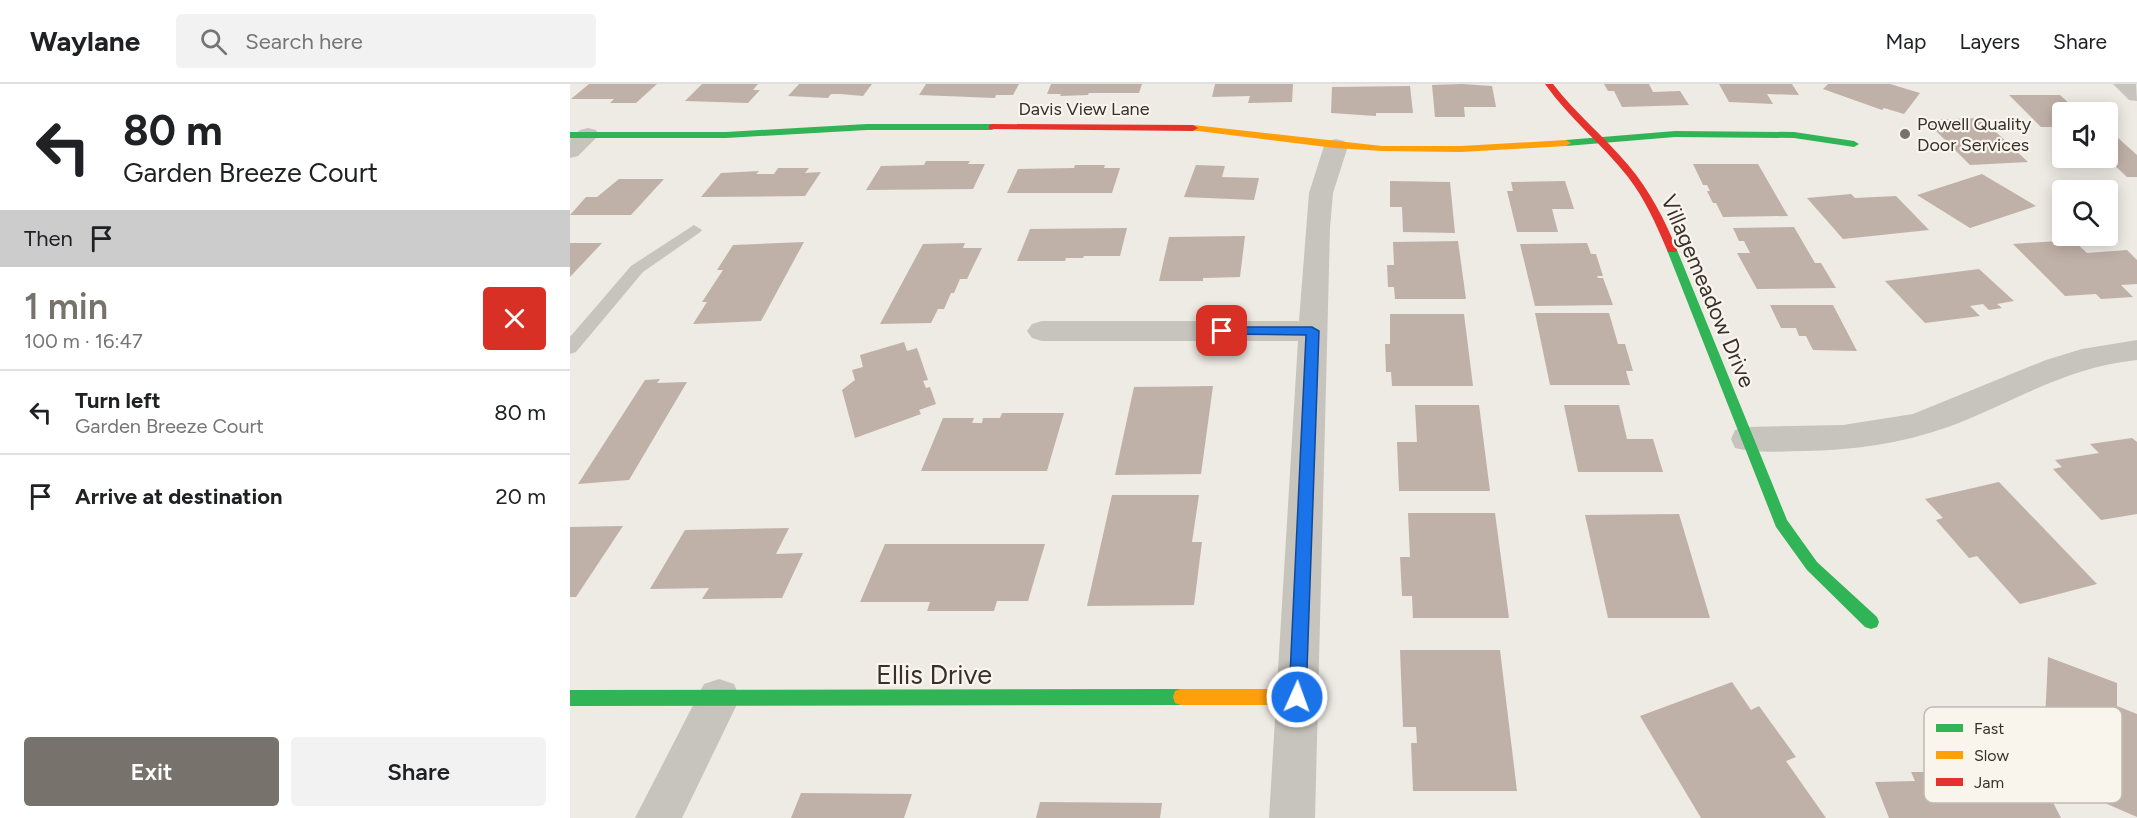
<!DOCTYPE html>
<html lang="en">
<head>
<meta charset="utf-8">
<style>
  :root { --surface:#fff; --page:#f2f2f2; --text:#202124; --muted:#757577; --line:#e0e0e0; --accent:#78726c }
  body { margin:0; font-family:Figtree,sans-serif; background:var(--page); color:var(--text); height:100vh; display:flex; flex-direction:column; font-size:22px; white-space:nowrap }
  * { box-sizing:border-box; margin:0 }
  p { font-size:20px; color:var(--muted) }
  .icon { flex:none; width:33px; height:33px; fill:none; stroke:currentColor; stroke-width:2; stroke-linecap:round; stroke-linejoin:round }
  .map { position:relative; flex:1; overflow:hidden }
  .sheet { display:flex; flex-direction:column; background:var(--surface); width:570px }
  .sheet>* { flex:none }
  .hud { background:#fff; color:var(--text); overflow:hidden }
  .fabs { position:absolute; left:1482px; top:18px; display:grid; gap:12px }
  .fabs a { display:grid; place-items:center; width:66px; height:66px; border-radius:6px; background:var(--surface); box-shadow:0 3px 15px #0003; font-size:30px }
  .pin { position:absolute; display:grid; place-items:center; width:51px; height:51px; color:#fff; margin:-26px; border-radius:12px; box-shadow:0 3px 9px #0006 }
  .me { position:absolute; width:66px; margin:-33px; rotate:2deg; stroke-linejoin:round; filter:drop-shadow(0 0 4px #0008) }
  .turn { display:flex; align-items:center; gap:21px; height:126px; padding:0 24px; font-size:27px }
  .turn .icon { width:78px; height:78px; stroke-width:2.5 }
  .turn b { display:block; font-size:42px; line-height:51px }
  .then { display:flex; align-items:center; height:57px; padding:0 24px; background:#0003; gap:12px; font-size:22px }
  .round { display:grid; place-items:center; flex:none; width:63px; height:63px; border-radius:6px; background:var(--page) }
  .headline { display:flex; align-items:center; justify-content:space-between; height:102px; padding:0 24px }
  h1 { font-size:36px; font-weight:600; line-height:45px; color:var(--accent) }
  .primary-button { display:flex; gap:12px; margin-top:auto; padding:12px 24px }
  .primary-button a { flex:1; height:69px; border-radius:6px; background:var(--accent); color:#fff; font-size:24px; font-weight:600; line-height:69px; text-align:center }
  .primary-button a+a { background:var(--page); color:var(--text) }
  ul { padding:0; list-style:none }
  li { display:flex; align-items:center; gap:18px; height:84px; padding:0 24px; border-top:2px solid var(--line) }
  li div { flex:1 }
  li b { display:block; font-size:22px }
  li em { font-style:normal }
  header { display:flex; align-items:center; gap:36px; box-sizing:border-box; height:84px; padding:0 30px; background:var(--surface); border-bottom:2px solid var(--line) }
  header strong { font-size:28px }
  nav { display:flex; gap:33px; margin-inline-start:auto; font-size:21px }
  .search { width:420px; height:54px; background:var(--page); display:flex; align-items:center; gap:15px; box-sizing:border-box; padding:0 21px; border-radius:6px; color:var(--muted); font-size:22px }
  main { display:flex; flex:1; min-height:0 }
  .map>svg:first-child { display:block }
  .building { fill:#c0b1a8 }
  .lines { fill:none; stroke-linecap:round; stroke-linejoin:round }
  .lane { fill:#c7c3bd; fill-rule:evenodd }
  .street { fill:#c7c3bd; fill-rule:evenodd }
  .fast { fill:#30b455; fill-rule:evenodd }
  .slow { fill:#ff9f0a; fill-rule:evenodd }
  .jam { fill:#e5322d; fill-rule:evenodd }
  .route { fill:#1a73e8; stroke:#114b97; stroke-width:1.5 }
  .poi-dot { fill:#78726c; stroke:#f9f5ed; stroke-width:2 }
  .labels { text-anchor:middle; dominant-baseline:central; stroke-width:4.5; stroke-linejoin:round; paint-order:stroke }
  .far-street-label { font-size:18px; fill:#38312b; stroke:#f9f5ed }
  .far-poi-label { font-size:18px; fill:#38312b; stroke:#f9f5ed; text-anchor:start }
  .street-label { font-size:22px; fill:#38312b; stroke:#f9f5ed }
  .near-street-label { font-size:27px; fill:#38312b; stroke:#f9f5ed }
  .key { fill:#f9f5ed; stroke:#bfbab3; stroke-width:1.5 }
  .key-label { font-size:16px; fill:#38312b }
</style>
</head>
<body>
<header>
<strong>Waylane</strong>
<div class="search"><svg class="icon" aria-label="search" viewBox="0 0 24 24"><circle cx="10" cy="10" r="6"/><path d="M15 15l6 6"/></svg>Search here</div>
<nav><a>Map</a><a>Layers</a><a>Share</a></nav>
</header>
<main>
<section class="sheet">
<div class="hud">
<div class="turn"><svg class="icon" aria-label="left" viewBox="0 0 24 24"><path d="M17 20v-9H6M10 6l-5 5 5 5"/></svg><div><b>80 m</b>Garden Breeze Court</div></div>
<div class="then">Then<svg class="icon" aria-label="arrive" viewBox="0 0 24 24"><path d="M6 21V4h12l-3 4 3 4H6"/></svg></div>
</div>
<div class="headline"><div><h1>1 min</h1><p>100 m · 16:47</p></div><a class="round" style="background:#d93025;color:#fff"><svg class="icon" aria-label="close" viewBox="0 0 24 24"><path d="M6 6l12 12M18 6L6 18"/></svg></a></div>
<ul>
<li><svg class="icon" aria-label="left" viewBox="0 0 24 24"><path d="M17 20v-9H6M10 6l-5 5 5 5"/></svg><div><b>Turn left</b><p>Garden Breeze Court</p></div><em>80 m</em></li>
<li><svg class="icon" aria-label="arrive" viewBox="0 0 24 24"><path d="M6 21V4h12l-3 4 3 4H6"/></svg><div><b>Arrive at destination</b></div><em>20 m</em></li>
</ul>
<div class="primary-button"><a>Exit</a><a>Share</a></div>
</section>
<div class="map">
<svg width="1567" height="734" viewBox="0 0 1567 734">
  <rect width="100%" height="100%" fill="#eeeae4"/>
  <g class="building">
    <polygon points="19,0 87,0 66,19 40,19 44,15 1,15"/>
    <polygon points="132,0 188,0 183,6 190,6 178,19 115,17"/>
    <polygon points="229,0 302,0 293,12 270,10 261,10 258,14 218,12"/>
    <polygon points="356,0 449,0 443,11 426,11 425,14 349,11"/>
    <polygon points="481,0 572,0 569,9 519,9 518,11 490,12 491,10 477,10"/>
    <polygon points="645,0 723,0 722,18 678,19 680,12 642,13"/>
    <polygon points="892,0 922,2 926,23 894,23 895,33 865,33 862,1"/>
    <polygon points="1034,0 1079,0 1083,8 1110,7 1119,21 1052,23 1044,7 1038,7"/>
    <polygon points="1149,0 1222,0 1229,11 1197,10 1203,20 1159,18"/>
    <polygon points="1258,0 1320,0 1350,9 1334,30 1314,24 1312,26 1253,5"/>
    <polygon points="840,2 843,29 806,29 806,32 761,29 762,3"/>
    <polygon points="1439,11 1490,11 1502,22 1509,22 1516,28 1492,28 1492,43 1471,43"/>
    <polygon points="1411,34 1458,78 1400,81 1355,36"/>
    <polygon points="1538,53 1547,53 1567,71 1567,93 1557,93 1542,79 1535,79 1529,74 1538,74"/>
    <polygon points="356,77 400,77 398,80 415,80 403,105 296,106 311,82 354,81"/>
    <polygon points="1123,80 1188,80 1218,132 1153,133 1146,119 1143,119 1137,107 1140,107 1137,101 1133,101"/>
    <polygon points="505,81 535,81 534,84 550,84 542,109 437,109 448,85 504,84"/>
    <polygon points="626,81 655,82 652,93 689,94 684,116 614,113"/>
    <polygon points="208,84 239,84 235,89 251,88 235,112 131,113 151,89 189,87 186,90 204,90"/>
    <polygon points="1412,90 1466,122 1400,144 1347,111"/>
    <polygon points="49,95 94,95 61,131 0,131 16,113 27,113"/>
    <polygon points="820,97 880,98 885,149 833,148 832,123 820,123"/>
    <polygon points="995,97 1004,125 982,125 988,148 947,148 937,107 943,107 941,98"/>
    <polygon points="1281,110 1285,114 1326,112 1359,146 1273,155 1237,114"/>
    <polygon points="1224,143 1245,179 1251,179 1266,204 1187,205 1167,169 1180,169 1174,157 1169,157 1163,144"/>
    <polygon points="557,144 550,172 514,172 513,174 496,174 495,177 447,177 460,145"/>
    <polygon points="675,152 670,193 633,194 633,197 589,197 599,153"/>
    <polygon points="1503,156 1517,169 1557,166 1567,176 1567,200 1551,201 1563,213 1531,215 1526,210 1495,212 1443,160"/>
    <polygon points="888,157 896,215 825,215 824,203 818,203 817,181 824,181 823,158"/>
    <polygon points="234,158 191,237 123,240 137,218 132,218 153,186 147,186 163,161"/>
    <polygon points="0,159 32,159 0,193"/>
    <polygon points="395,159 393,164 412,164 397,195 390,195 384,209 381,209 374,225 368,225 361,239 310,240 353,160"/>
    <polygon points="1017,159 1021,170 1026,170 1033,192 1027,192 1028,194 1033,194 1043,221 965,222 950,160"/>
    <polygon points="1409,185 1444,217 1427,220 1432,224 1419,226 1413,220 1400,222 1410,232 1355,239 1315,197"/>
    <polygon points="1200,221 1263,221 1287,267 1243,266 1236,252 1229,252 1226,244 1211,244"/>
    <polygon points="965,229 1039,229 1048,260 1055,260 1063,287 1056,287 1060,301 980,301"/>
    <polygon points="820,230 894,230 903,302 822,302 821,288 816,288 815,260 820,260"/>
    <polygon points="334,258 337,267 347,264 358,296 353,297 356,304 360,303 366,320 349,326 351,330 285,354 272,306 285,296 282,286 293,283 290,271"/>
    <polygon points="90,295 87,299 117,298 59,396 8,400 75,296"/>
    <polygon points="643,302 631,390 545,391 564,303"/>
    <polygon points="845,321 909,321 920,407 829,407 827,358 847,358"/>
    <polygon points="994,321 1049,321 1057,355 1083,355 1093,388 1008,388"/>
    <polygon points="432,329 494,329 477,387 351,387 373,334 404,334 402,339 412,339 413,334 430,334"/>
    <polygon points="1562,354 1567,358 1567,430 1531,436 1483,385 1492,383 1485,376 1529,369 1520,360"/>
    <polygon points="1429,398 1527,500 1450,520 1407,472 1399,474 1366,436 1373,434 1355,415"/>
    <polygon points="542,411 629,411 622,458 632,458 624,521 517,522"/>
    <polygon points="838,429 925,429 939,534 843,534 842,512 832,512 830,473 840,473"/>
    <polygon points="1109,430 1140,534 1038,534 1015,431"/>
    <polygon points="53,442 6,513 0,513 0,443"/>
    <polygon points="219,444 206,470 233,469 212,514 132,515 139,504 80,505 115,446"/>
    <polygon points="315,460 475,460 458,517 427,517 424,527 357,527 360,518 290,518"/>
    <polygon points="830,566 930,566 947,707 843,707 841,659 847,659 846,643 833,643"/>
    <polygon points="1478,573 1547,599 1547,622 1567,630 1567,733 1514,710 1513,667 1522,670 1522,656 1475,637"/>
    <polygon points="1162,598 1181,626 1189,622 1226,673 1216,677 1256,734 1131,734 1070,632"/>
    <polygon points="1341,688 1398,688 1408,709 1425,709 1421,701 1474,701 1491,734 1319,734 1305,698 1345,697"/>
    <polygon points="231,709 342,710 334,734 221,734"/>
    <polygon points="470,718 592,719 590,734 466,734"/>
  </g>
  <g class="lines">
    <polygon class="lane" points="124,141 132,146 129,149 73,188 6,268 0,270 0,253 61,182"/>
    <g class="street">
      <polygon points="1543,0 1566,0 1567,17 1559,16"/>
      <polygon points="18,44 26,46 29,51 8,72 0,74 0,55 10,46"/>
      <polygon points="766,55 774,57 778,62 763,109 760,144 745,734 699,734 728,257 472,257 462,254 457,247 462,240 472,237 729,237 739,109 754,62 758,57"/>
      <path d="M1567 256V276C1493 284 1445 318 1378 343 1331 360 1283 366 1234 367 1211 367 1187 370 1165 364L1161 355 1165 346 1177 343 1273 341 1343 330 1476 276 1512 265Z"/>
      <polygon points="149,595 164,600 170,614 112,734 65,734 134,600"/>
    </g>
    <g class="fast">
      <polygon points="297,40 422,40 427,43 422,46 297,46 156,54 0,54 0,48 156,48"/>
      <polygon points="1105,47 1224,48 1284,57 1289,60 1284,63 1224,54 1105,53 996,62 991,59 996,56"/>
      <polygon points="1102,163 1107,166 1217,436 1247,478 1307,533 1309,538 1307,543 1301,545 1295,543 1237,486 1206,443 1097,166"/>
      <polygon points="611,605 617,607 619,613 617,619 611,621 0,622 0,606"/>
    </g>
    <g class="slow">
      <polygon points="623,41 812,62 891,62 996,56 1001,59 996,62 891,68 812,67 765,64 620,46 620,42"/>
      <polygon points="611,605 727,605 733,607 735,613 733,619 727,621 611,621 605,619 603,613 605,607"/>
    </g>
    <g class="jam">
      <path d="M975 0H983C1006 30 1035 53 1059 82 1080 107 1095 136 1107 166L1106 168H1098L1097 166C1086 140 1075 115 1058 93 1032 60 999 34 975 0Z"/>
      <polygon points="422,40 623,41 628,44 623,47 419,45 419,41"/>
    </g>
  </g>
  <polygon class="route" points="652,243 742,243 749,247 736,613 733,619 727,621 721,619 719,613 736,251 648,250 648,245"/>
  <circle class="poi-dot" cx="1335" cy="50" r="6"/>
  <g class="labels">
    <g class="far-street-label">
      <text x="514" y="25">Davis View Lane</text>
    </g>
    <g class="far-poi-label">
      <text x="1347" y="40">Powell Quality<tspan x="1347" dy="21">Door Services</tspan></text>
    </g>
    <g class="street-label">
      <text transform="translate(1138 207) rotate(67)">Villagemeadow Drive</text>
    </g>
    <g class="near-street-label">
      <text x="364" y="590">Ellis Drive</text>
    </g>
  </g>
  <rect x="1354" y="623" width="198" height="96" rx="9" class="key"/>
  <rect x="1366" y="640" width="27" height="8" fill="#30b455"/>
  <rect x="1366" y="667" width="27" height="8" fill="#ff9f0a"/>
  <rect x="1366" y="694" width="27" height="8" fill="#e5322d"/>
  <g class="key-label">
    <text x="1404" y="650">Fast</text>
    <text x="1404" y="677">Slow</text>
    <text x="1404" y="704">Jam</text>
  </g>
</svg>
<div class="fabs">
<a><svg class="icon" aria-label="sound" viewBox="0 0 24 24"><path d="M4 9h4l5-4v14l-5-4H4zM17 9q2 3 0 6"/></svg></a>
<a><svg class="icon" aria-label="search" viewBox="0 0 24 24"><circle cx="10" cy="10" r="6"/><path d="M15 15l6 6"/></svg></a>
</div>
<div class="pin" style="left:652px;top:247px;background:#d93025"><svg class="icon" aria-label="arrive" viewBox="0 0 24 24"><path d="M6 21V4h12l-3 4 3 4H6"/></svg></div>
<svg class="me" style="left:727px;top:613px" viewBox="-20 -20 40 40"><circle r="17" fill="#1a73e8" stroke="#fff" stroke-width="3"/><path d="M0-11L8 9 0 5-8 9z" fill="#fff"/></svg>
</div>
</main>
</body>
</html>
